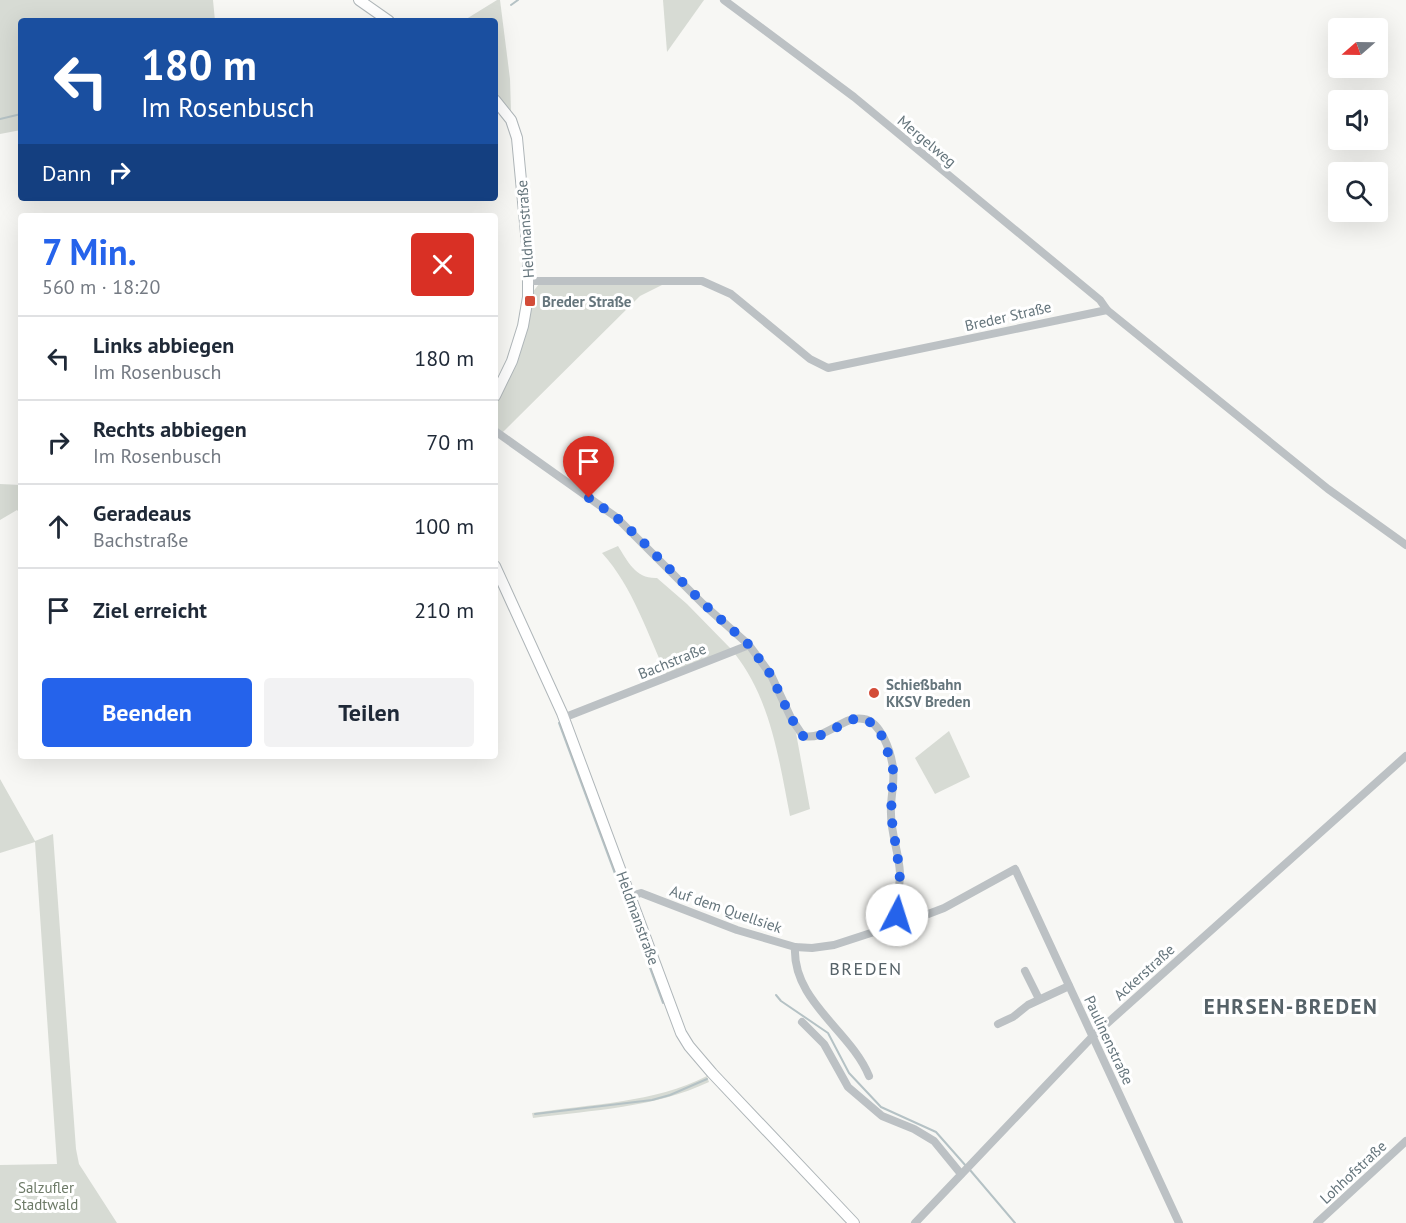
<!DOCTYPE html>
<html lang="de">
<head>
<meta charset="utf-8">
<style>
  :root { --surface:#fff; --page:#f2f2f3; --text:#1f2937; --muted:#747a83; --line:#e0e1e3; --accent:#2563eb }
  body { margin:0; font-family:"PT Sans",sans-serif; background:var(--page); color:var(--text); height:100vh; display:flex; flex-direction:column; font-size:22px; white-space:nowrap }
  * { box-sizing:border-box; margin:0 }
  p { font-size:20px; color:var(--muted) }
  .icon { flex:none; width:33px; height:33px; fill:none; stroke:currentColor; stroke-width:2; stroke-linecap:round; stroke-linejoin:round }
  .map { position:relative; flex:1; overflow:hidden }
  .details { position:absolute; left:18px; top:213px; width:480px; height:546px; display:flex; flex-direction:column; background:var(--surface); border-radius:6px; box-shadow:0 6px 24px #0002 }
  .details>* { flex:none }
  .guide { position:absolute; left:18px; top:18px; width:480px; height:183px; border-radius:6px; box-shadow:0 6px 24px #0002; background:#1a4fa0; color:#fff; overflow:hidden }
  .needle { width:39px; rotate:250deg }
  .tools { position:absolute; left:1328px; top:18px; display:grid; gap:12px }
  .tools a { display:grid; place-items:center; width:60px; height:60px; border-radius:6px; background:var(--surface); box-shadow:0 6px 24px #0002; font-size:30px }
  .pin { position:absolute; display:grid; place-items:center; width:51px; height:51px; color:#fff; margin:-62px -26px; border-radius:50% 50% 50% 0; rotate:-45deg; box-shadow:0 0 6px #0007 }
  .pin .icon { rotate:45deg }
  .me { position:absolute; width:66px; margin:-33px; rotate:5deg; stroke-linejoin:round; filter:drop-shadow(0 0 4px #0008) }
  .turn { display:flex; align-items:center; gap:21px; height:126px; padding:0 24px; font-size:27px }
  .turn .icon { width:78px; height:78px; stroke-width:2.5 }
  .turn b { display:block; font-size:42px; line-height:51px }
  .then { display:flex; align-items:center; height:57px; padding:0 24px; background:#0003; gap:12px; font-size:22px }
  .round { display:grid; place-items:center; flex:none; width:63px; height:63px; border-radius:6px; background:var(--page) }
  .head { display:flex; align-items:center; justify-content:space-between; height:102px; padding:0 24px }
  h1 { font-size:36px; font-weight:600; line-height:45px; color:var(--accent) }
  .button { display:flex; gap:12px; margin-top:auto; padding:12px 24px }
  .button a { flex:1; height:69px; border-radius:6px; background:var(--accent); color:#fff; font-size:24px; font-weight:600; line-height:69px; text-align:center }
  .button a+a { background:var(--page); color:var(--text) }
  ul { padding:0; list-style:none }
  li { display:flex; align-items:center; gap:18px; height:84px; padding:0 24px; border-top:2px solid var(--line) }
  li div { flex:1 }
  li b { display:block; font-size:22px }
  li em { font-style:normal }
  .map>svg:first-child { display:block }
  .green { fill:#d7dbd4 }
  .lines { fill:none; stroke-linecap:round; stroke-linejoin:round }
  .stream { stroke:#b5c2c5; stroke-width:2 }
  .secondary-casing { stroke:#afb6b9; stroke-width:12 }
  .minor { stroke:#bcc1c4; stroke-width:8 }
  .secondary { stroke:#fff; stroke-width:10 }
  .route { stroke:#2563eb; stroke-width:10; stroke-dasharray:0 18 }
  .poi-dot { fill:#d34c38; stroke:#fff; stroke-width:2 }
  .labels { text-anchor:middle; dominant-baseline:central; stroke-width:6; stroke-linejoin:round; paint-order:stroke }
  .street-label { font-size:15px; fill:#65757c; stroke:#fff }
  .poi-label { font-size:15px; font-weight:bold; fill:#65757c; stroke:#fff; text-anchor:start }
  .park-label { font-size:15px; fill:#6d7a67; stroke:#fff }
  .quarter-label { font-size:18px; letter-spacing:1.5px; fill:#566268; stroke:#fff }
  .district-label { font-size:21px; font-weight:bold; letter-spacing:1.5px; fill:#566268; stroke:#fff }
</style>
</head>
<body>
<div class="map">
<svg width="1406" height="1223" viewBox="0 0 1406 1223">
  <rect width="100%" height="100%" fill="#f7f7f4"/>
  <g class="green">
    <polygon points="0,0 213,0 215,21 21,21 21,130 0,134"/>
    <polygon points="497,0 500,0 510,79 511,113 495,97 495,21 463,21"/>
    <polygon points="663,0 704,0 667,52"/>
    <polygon points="539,284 664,284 640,296 502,433 495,428 495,403 515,360 532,293"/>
    <polygon points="0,484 21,485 21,515 17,510 0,520"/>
    <path d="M618 546C628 562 636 579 657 578L687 604 732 650 667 676C648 635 633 587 602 553Z"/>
    <path d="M749 649 767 673 796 733 810 809 790 816C779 760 771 700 735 654Z"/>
    <polygon points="949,731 970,777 935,794 915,758"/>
    <polygon points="0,779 35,841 53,834 76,1149 79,1164 117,1223 0,1223 0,1165 57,1164 35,842 0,853"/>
    <path d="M707 1076 709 1082C654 1108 593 1110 533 1118L532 1113C591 1104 654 1103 707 1076Z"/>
  </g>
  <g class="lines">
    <g class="stream">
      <polyline points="511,5 518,0"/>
      <polyline points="0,119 21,114"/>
      <polyline points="559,723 663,1003"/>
      <polyline points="776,995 781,1001 828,1033 849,1073 881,1107 936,1132 966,1166"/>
      <polyline points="535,1114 652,1100 670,1095 707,1079"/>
      <polyline points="970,1170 1015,1223"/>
    </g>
    <defs>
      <g id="secondary">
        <polyline points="359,0 389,21"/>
        <polyline points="495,100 511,120 517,138 528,255 528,297 523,326 512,361 495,396"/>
        <polyline points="495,566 562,713 681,1033 689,1046 712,1073 854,1223"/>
      </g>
    </defs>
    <use href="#secondary" class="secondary-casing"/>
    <g class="minor">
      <polyline points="724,0 854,97 1100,300 1107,310"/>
      <polyline points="529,281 702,281 731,294 810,359 828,368 1107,310 1328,489 1406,545"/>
      <path d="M495 431 616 517 703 604 749 645 771 675 791 718 803 736C826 741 844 714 864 719 881 722 891 752 893 768 895 783 890 799 891 814 891 834 899 853 900 873 900 890 894 907 900 923"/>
      <polyline points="563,718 749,645"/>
      <polyline points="630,896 641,893 737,930 795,947 812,948 834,945 923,916 944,908 1015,869 1179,1223"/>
      <path d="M795 947C792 1001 851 1031 869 1076"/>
      <polyline points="1025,971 1039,999"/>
      <polyline points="802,1022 824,1044 848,1087 882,1116 914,1129 934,1141 961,1174"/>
      <polyline points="998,1024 1013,1017 1028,1005 1069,986"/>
      <polyline points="915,1223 1093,1036 1406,756"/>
      <polyline points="1317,1223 1406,1141"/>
    </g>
    <use href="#secondary" class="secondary"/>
  </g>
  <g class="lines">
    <polyline class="route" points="589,498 616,517 639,538 704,604 749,645 771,675 791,718 803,736 819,736 854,719 862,718 875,725 883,738 893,768 891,815 900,873 897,915"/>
  </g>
  <g class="poi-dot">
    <rect x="524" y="295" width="12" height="12" rx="3"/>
    <circle cx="874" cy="693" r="6"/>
  </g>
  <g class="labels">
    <g class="street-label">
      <text transform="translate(927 141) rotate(40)">Mergelweg</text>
      <text transform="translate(525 229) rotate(-94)">Heldmanstraße</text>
      <text transform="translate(1008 316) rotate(-13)">Breder Straße</text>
      <text transform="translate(672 661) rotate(-22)">Bachstraße</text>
      <text transform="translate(726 909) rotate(19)">Auf dem Quellsiek</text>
      <text transform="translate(638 918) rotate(70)">Heldmanstraße</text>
      <text transform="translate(1144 972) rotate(-42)">Ackerstraße</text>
      <text transform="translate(1109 1040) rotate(65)">Paulinenstraße</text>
      <text transform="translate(1353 1172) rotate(-43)">Lohhofstraße</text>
    </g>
    <g class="poi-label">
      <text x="542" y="301">Breder Straße</text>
      <text x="886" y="684">Schießbahn<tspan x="886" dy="17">KKSV Breden</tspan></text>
    </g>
    <g class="park-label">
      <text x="46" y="1187">Salzufler<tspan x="46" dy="17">Stadtwald</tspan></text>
    </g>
    <g class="quarter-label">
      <text x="866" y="968">BREDEN</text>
    </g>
    <g class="district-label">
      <text x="1291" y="1006">EHRSEN-BREDEN</text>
    </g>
  </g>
</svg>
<div class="tools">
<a><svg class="needle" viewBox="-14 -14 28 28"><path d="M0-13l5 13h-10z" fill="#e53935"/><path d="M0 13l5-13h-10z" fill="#747a83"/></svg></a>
<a><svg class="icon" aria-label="sound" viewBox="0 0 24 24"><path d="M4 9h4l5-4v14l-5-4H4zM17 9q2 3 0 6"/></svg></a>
<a><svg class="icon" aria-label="search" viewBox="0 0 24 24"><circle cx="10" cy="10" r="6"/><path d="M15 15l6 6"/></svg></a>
</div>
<div class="pin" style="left:589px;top:498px;background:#d93025"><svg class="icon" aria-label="arrive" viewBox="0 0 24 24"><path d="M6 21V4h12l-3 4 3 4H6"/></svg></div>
<svg class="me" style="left:897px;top:915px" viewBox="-20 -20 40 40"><circle r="19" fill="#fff"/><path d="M0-13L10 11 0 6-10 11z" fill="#2563eb"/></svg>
<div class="guide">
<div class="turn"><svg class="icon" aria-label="left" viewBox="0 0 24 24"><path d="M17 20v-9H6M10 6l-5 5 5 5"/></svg><div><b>180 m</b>Im Rosenbusch</div></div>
<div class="then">Dann<svg class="icon" aria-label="right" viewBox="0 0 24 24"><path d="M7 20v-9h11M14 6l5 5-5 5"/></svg></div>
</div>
<section class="details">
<div class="head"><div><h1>7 Min.</h1><p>560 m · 18:20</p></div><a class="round" style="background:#d93025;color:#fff"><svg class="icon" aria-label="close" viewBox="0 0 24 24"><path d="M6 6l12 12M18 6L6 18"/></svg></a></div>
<ul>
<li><svg class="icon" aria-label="left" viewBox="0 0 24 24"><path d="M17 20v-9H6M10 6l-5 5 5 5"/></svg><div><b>Links abbiegen</b><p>Im Rosenbusch</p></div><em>180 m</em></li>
<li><svg class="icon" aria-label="right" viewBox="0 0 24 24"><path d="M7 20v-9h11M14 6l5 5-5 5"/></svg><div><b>Rechts abbiegen</b><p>Im Rosenbusch</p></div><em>70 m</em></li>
<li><svg class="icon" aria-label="ahead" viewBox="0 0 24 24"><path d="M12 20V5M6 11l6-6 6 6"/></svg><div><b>Geradeaus</b><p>Bachstraße</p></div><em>100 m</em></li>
<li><svg class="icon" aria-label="arrive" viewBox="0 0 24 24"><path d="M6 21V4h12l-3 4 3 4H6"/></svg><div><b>Ziel erreicht</b></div><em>210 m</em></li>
</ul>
<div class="button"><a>Beenden</a><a>Teilen</a></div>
</section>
</div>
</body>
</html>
